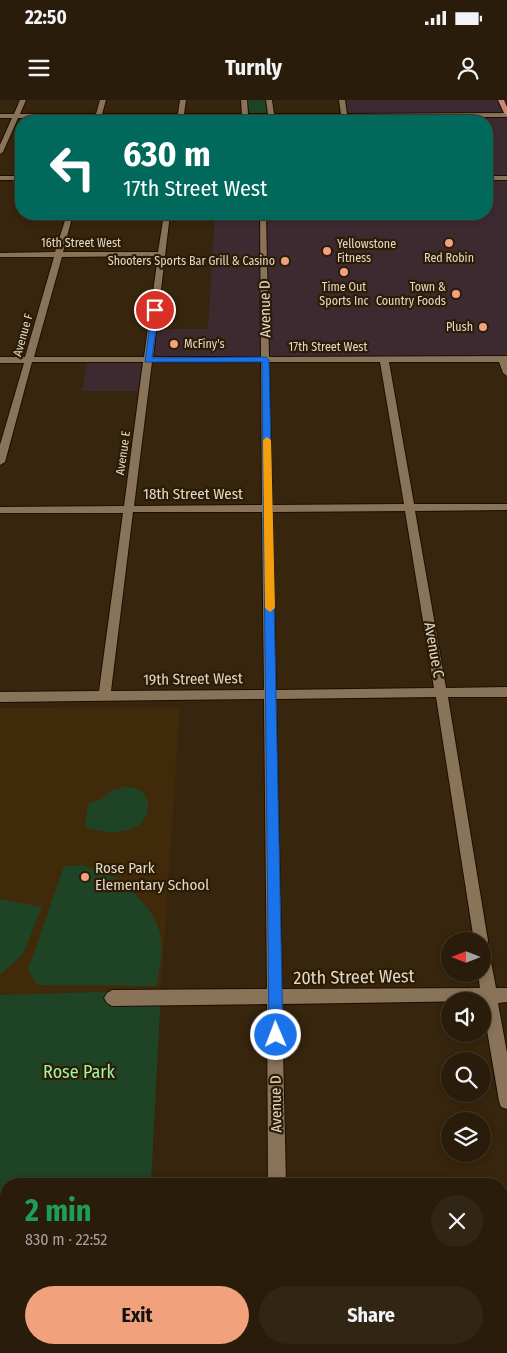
<!DOCTYPE html>
<html lang="en">
<head>
<meta charset="utf-8">
<style>
  :root { --surface:#291c0a; --page:#312513; --text:#f1f3f6; --muted:#a5a19c; --line:#453a2b; --accent:#f1a17b }
  body { margin:0; font-family:"Fira Sans Condensed",sans-serif; background:var(--page); color:var(--text); height:100vh; display:flex; flex-direction:column; font-size:19px; white-space:nowrap }
  * { box-sizing:border-box; margin:0 }
  p { font-size:16px; color:var(--muted) }
  .icon { flex:none; width:28px; height:28px; fill:none; stroke:currentColor; stroke-width:2; stroke-linecap:round; stroke-linejoin:round }
  .map { position:relative; flex:1; overflow:hidden }
  .panel { position:absolute; left:0px; top:1078px; width:508px; height:176px; display:flex; flex-direction:column; background:var(--surface); border-radius:20px 20px 0 0; box-shadow:0 2px 8px #0003,0 0 0 1px var(--line) }
  .panel>* { flex:none }
  .top-card { position:absolute; left:15px; top:15px; width:478px; height:105px; border-radius:20px; box-shadow:0 2px 8px #0003,0 0 0 1px var(--line); background:#00695c; color:#fff; overflow:hidden }
  .needle { width:32px; rotate:270deg }
  .controls { position:absolute; left:441px; top:832px; display:grid; gap:10px }
  .controls a { display:grid; place-items:center; width:50px; height:50px; border-radius:50%; background:var(--surface); box-shadow:0 2px 8px #0003,0 0 0 1px var(--line); font-size:25px }
  .pin { position:absolute; display:grid; place-items:center; width:42px; height:42px; color:#fff; margin:-21px; border:2px solid #fff; border-radius:50%; box-shadow:0 1px 5px #0007 }
  .me { position:absolute; width:55px; margin:-28px; rotate:359deg; stroke-linejoin:round; filter:drop-shadow(0 0 4px #0008) }
  .turn { display:flex; align-items:center; gap:18px; height:105px; padding:0 25px; font-size:22px }
  .turn .icon { width:65px; height:65px; stroke-width:2.5 }
  .turn b { display:block; font-size:35px; line-height:42px }
  .round { display:grid; place-items:center; flex:none; width:52px; height:52px; border-radius:26px; background:var(--page) }
  .headline { display:flex; align-items:center; justify-content:space-between; height:85px; padding:0 25px }
  h1 { font-size:30px; font-weight:700; line-height:38px; color:#1e9e55 }
  .cta { display:flex; gap:10px; margin-top:auto; padding:10px 25px }
  .cta a { flex:1; height:58px; border-radius:30px; background:var(--accent); color:#111; font-size:20px; font-weight:700; line-height:58px; text-align:center }
  .cta a+a { background:var(--page); color:var(--text) }
  .status { display:flex; justify-content:space-between; align-items:center; height:35px; padding:0 25px; background:var(--surface); direction:ltr }
  .status svg { height:14px; fill:currentColor }
  header { display:flex; justify-content:space-between; align-items:center; height:65px; padding:0 25px; background:var(--surface); font-size:22px; font-weight:700 }
  .map>svg:first-child { display:block }
  .commercial { fill:#3d2a31 }
  .built { fill:#402a0a }
  .green { fill:#1f4325 }
  .lines { fill:none; stroke-linecap:round; stroke-linejoin:round }
  .minor-casing { stroke:#1e0e00; stroke-width:2 }
  .major-casing { stroke:#1e0e00; stroke-width:2 }
  .minor { fill:#89745a; fill-rule:evenodd }
  .major { fill:#ce8679; fill-rule:evenodd }
  .route { fill:#1a73e8; stroke:#114b97 }
  .slow { fill:#f59e0b }
  .poi-dot { fill:#f1a17b; stroke:#2c1c04; stroke-width:2 }
  .labels { text-anchor:middle; dominant-baseline:central; stroke-width:4.5; stroke-linejoin:round; paint-order:stroke }
  .far-street-label { font-size:12px; fill:#e2d7c9; stroke:#2c1c04 }
  .far-poi-label { font-size:12px; fill:#e2d7c9; stroke:#2c1c04; text-anchor:end }
  .street-label { font-size:15px; fill:#e2d7c9; stroke:#2c1c04 }
  .poi-label { font-size:15px; fill:#e2d7c9; stroke:#2c1c04; text-anchor:start }
  .near-street-label { font-size:18px; fill:#e2d7c9; stroke:#2c1c04 }
  .near-park-label { font-size:18px; fill:#9bf5a8; stroke:#2c1c04 }
</style>
</head>
<body>
<div class="status"><b>22:50</b><svg viewBox="0 0 49 12"><path d="M0 12V9h3v3zM5 12V6h3v6zM10 12V3h3v9zM15 12V0h3v12zM26 1h20v11H26zM47 4h2v5h-2z"/></svg></div>
<header><svg class="icon" aria-label="menu" viewBox="0 0 24 24"><path d="M4 6h16M4 12h16M4 18h16"/></svg>Turnly<svg class="icon" aria-label="person" viewBox="0 0 24 24"><circle cx="12" cy="8" r="4"/><path d="M4 21q1-7 8-7t8 7"/></svg></header>
<div class="map">
<svg width="507" height="1253" viewBox="0 0 507 1253">
  <rect width="100%" height="100%" fill="#37250d"/>
  <polygon class="commercial" points="342,0 501,0 507,13 507,258 148,260 144,291 82,291 88,260 148,260 152,229 208,229 215,114 486,114 486,78 492,78 486,63 486,21 469,21 466,15 344,15"/>
  <polygon class="built" points="180,607 161,890 0,895 0,608"/>
  <g class="green">
    <polygon points="247,0 265,0 267,13 249,13"/>
    <path d="M123 687C128 687 134 687 138 689 153 696 150 717 139 725 132 729 123 732 116 732 106 733 95 730 85 727L88 704 102 699 112 690Z"/>
    <path d="M64 766C70 766 77 765 84 766 115 771 159 807 161 840 163 855 158 872 157 886L37 885 28 870Z"/>
    <polygon points="0,799 42,807 23,854 0,875"/>
    <polygon points="161,890 151,1084 6,1084 6,1248 143,1248 142,1253 0,1253 0,895"/>
  </g>
  <g class="lines">
    <defs>
      <g id="minor">
        <polygon points="20,0 26,0 20,14 96,14 100,0 106,0 102,14 178,14 180,0 186,0 184,14 242,14 241,0 247,0 248,14 268,14 266,0 272,0 274,14 341,14 339,0 345,0 347,14 507,13 507,17 347,17 348,21 342,21 341,17 274,17 275,21 269,21 269,17 249,17 249,21 243,21 243,17 183,17 183,21 177,21 178,17 101,18 100,21 94,21 95,18 18,18 3,52 0,54 0,45 12,18 0,18 0,14 14,14"/>
        <rect x="0" y="76" width="21" height="4"/>
        <rect x="486" y="76" width="21" height="4"/>
        <path d="M67 114H73L63 152H158L164 114H170L153 257H261L260 114H266L269 257 507 256V276L503 273 499 262H389L414 404H507V410L415 411 446 588 507 587V597H448L488 841 486 846 489 851 496 888H507V902L498 903 507 953V1009L501 1007 499 1001 482 901 282 904 286 1084H268L267 904 112 906 107 903 104 898 107 893 112 890 267 889 264 599 0 602V592L99 591 123 413H0V407L124 406 143 262H32L5 362 0 365V345L24 263H0V257H25L54 157H0V153L55 152ZM158 156 144 257H34L62 157ZM152 262H261L262 405 134 406ZM269 262H380L404 404 272 405ZM405 411 434 588 276 590 272 412ZM133 412H262L264 590 111 591ZM436 597 474 841H482V874H478L480 888 282 889 276 599Z"/>
        <polygon points="269,1248 288,1248 289,1253 269,1253"/>
      </g>
      <polygon id="major" points="498,0 504,0 507,7 507,15 504,13"/>
    </defs>
    <use href="#minor" class="minor-casing"/>
    <use href="#major" class="major-casing"/>
    <use href="#minor" class="minor"/>
    <use href="#major" class="major"/>
  </g>
  <polygon class="route" points="152,209 158,210 152,258 266,257 269,260 283,935 281,940 276,942 271,940 269,935 262,262 145,262"/>
  <polygon class="slow" points="267,337 271,340 275,508 270,512 265,508 263,340"/>
  <g class="poi-dot">
    <circle cx="449" cy="143" r="5"/>
    <circle cx="327" cy="151" r="5"/>
    <circle cx="285" cy="161" r="5"/>
    <circle cx="344" cy="172" r="5"/>
    <circle cx="456" cy="194" r="5"/>
    <circle cx="483" cy="227" r="5"/>
    <circle cx="174" cy="244" r="5"/>
    <circle cx="85" cy="777" r="5"/>
  </g>
  <g class="labels">
    <g class="far-street-label">
      <text x="81" y="143">16th Street West</text>
      <text transform="translate(23 235) rotate(-74)">Avenue F</text>
      <text x="328" y="247">17th Street West</text>
      <text transform="translate(123 353) rotate(-82)">Avenue E</text>
    </g>
    <g class="far-poi-label">
      <text x="337" y="144" text-anchor="start">Yellowstone<tspan x="337" dy="14">Fitness</tspan></text>
      <text x="449" y="158" text-anchor="middle">Red Robin</text>
      <text x="275" y="161">Shooters Sports Bar Grill &amp; Casino</text>
      <text x="344" y="187" text-anchor="middle">Time Out<tspan x="344" dy="14">Sports Inc</tspan></text>
      <text x="446" y="187">Town &amp;<tspan x="446" dy="14">Country Foods</tspan></text>
      <text x="473" y="227">Plush</text>
      <text x="184" y="244" text-anchor="start">McFiny's</text>
    </g>
    <g class="street-label">
      <text transform="translate(265 209) rotate(-91)">Avenue D</text>
      <text x="193" y="394">18th Street West</text>
      <text transform="translate(434 550) rotate(80)">Avenue C</text>
      <text transform="translate(193 579) rotate(-1)">19th Street West</text>
      <text transform="translate(276 1004) rotate(-91)">Avenue D</text>
    </g>
    <g class="poi-label">
      <text x="95" y="768">Rose Park<tspan x="95" dy="17">Elementary School</tspan></text>
    </g>
    <g class="near-street-label">
      <text transform="translate(354 877) rotate(-1)">20th Street West</text>
    </g>
    <g class="near-park-label">
      <text x="79" y="972">Rose Park</text>
    </g>
  </g>
</svg>
<div class="controls">
<a><svg class="needle" viewBox="-14 -14 28 28"><path d="M0-13l5 13h-10z" fill="#e53935"/><path d="M0 13l5-13h-10z" fill="#a5a19c"/></svg></a>
<a><svg class="icon" aria-label="sound" viewBox="0 0 24 24"><path d="M4 9h4l5-4v14l-5-4H4zM17 9q2 3 0 6"/></svg></a>
<a><svg class="icon" aria-label="search" viewBox="0 0 24 24"><circle cx="10" cy="10" r="6"/><path d="M15 15l6 6"/></svg></a>
<a><svg class="icon" aria-label="layers" viewBox="0 0 24 24"><path d="M12 4l9 5-9 5-9-5zM3 14l9 5 9-5"/></svg></a>
</div>
<div class="pin" style="left:155px;top:210px;background:#d93025"><svg class="icon" aria-label="arrive" viewBox="0 0 24 24"><path d="M6 21V4h12l-3 4 3 4H6"/></svg></div>
<svg class="me" style="left:276px;top:935px" viewBox="-20 -20 40 40"><circle r="17" fill="#1a73e8" stroke="#fff" stroke-width="3"/><path d="M0-11L8 9 0 5-8 9z" fill="#fff"/></svg>
<div class="top-card">
<div class="turn"><svg class="icon" aria-label="left" viewBox="0 0 24 24"><path d="M17 20v-9H6M10 6l-5 5 5 5"/></svg><div><b>630 m</b>17th Street West</div></div>
</div>
<section class="panel">
<div class="headline"><div><h1>2 min</h1><p>830 m · 22:52</p></div><a class="round"><svg class="icon" aria-label="close" viewBox="0 0 24 24"><path d="M6 6l12 12M18 6L6 18"/></svg></a></div>
<div class="cta"><a>Exit</a><a>Share</a></div>
</section>
</div>
</body>
</html>
